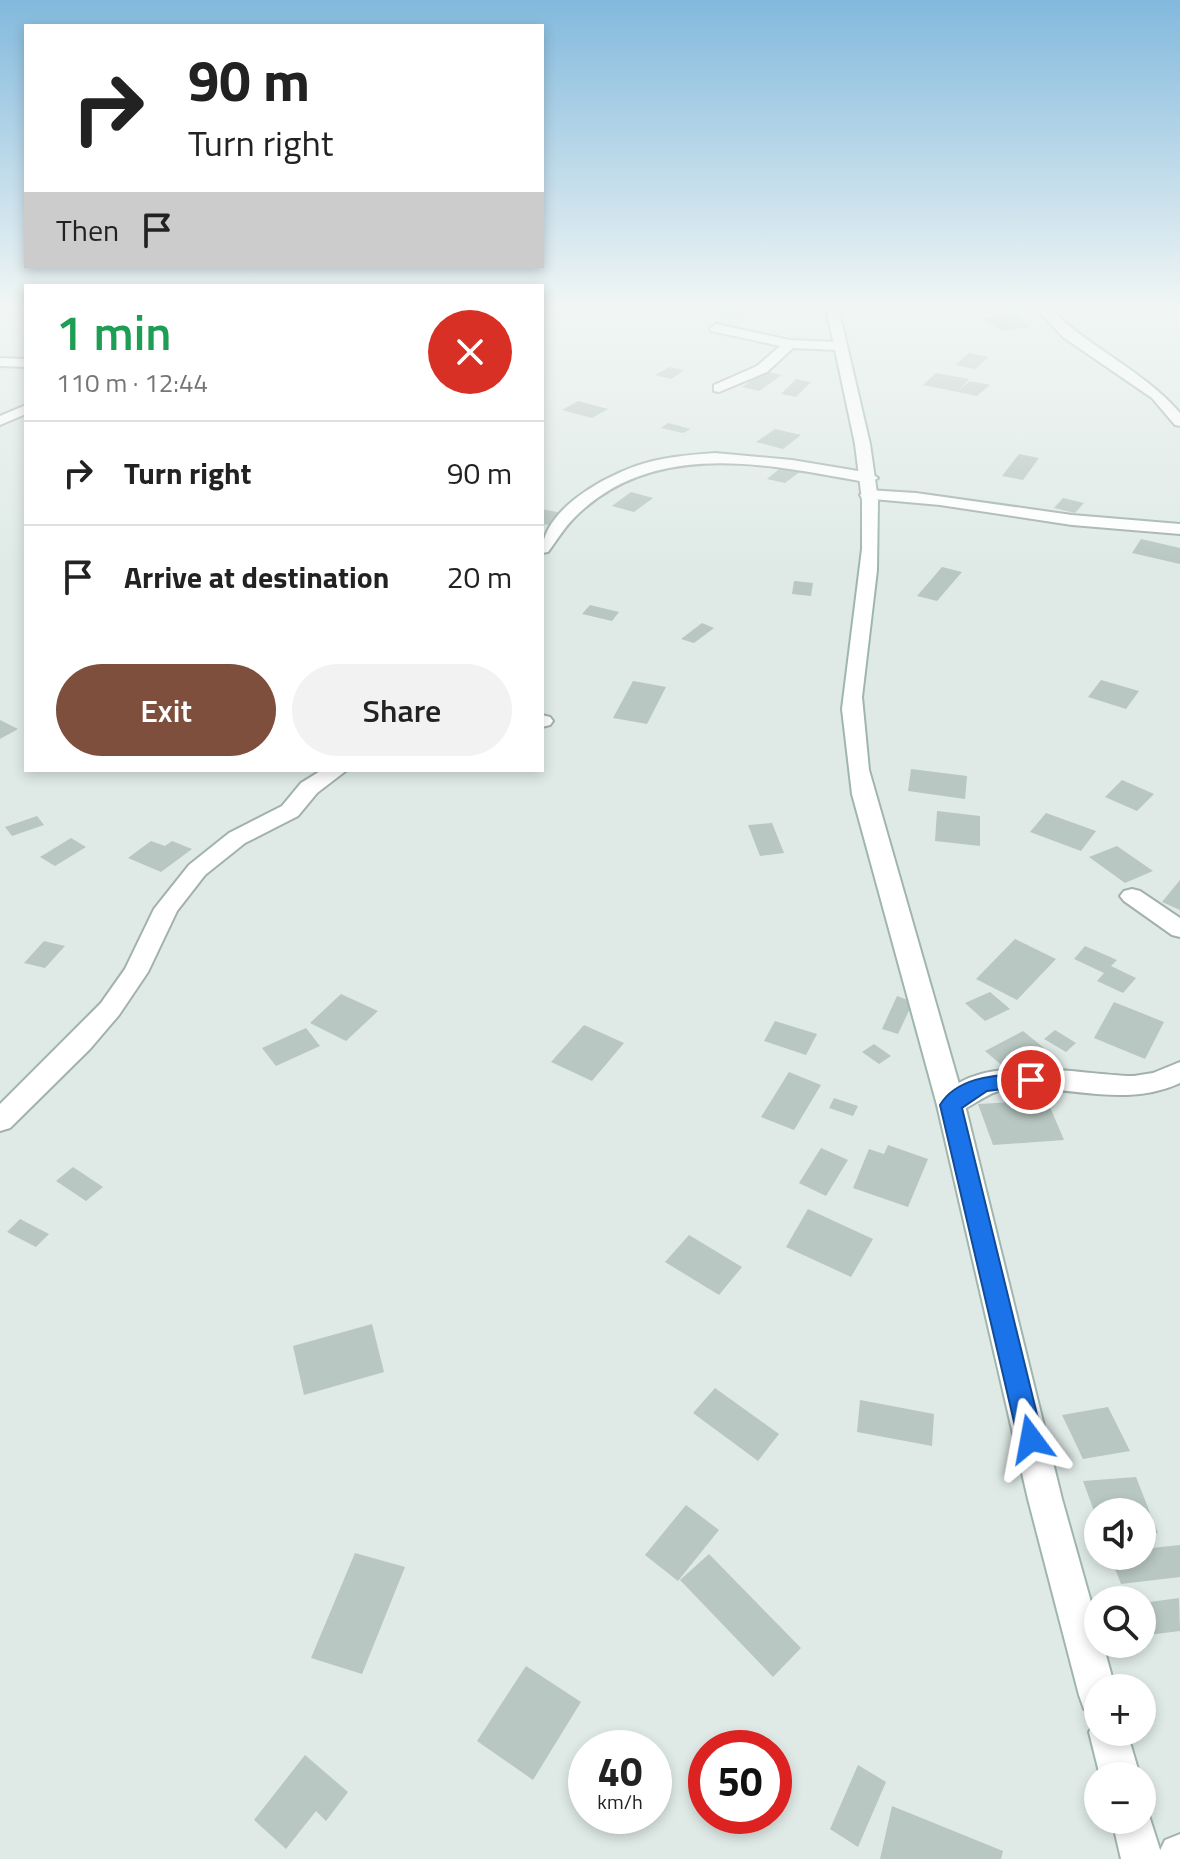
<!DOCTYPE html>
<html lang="en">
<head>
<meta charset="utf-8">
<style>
  :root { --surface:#fff; --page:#f2f2f2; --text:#222; --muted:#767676; --line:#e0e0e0; --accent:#7d4f3c }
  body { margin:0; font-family:"Titillium Web",sans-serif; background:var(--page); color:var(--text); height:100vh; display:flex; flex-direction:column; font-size:30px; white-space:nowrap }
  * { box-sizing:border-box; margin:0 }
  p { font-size:26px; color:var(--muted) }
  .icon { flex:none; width:44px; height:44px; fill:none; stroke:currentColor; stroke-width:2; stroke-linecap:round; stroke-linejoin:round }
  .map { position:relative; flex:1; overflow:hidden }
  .panel { position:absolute; left:24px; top:284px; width:520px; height:488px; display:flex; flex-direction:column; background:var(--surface); border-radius:0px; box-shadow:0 4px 12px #0003 }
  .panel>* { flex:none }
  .top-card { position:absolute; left:24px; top:24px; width:520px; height:244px; border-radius:0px; box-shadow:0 4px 12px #0003; background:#fff; color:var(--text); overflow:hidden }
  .fabs { position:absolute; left:1084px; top:1498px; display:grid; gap:16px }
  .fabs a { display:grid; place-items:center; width:72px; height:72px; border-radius:50%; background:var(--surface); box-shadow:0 4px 12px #0003; font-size:40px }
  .speed { position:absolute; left:568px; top:1730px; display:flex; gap:16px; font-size:40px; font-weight:700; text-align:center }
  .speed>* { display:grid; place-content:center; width:104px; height:104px; border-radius:50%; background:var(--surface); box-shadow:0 4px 12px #0003; line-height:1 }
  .speed small { font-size:20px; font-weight:400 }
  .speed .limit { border:12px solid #d22; background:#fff; color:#111 }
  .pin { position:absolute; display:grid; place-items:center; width:68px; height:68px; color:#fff; margin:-34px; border:4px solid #fff; border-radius:50%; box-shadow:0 2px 8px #0007 }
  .me { position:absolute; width:88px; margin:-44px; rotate:347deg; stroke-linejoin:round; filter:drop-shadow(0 0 6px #0008) }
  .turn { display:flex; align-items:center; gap:28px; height:168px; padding:0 32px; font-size:36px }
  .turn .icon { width:104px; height:104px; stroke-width:2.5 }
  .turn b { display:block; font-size:56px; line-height:68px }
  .then { display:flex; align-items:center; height:76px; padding:0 32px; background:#0003; gap:16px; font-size:30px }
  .round { display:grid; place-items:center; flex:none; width:84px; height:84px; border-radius:42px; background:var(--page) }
  .head { display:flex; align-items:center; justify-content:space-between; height:136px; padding:0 32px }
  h1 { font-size:48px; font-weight:600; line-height:60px; color:#1e9e55 }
  .cta { display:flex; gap:16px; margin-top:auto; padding:16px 32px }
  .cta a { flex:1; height:92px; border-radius:48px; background:var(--accent); color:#fff; font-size:32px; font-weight:600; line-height:92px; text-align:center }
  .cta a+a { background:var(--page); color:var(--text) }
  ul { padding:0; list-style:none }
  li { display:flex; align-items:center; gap:24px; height:104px; padding:0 32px; border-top:2px solid var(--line) }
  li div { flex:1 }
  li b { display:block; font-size:30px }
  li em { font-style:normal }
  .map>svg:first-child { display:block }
  .building { fill:#b8c7c2 }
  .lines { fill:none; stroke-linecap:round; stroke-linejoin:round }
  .street-casing { stroke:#a2b1ad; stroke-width:4 }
  .secondary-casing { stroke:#9fb5ae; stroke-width:4 }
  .street { fill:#fff; fill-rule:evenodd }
  .secondary { fill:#fff; fill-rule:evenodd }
  .route { fill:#1a73e8; stroke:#114b97; stroke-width:2 }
</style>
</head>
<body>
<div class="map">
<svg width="1180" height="1859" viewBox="0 0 1180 1859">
  <rect width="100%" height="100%" fill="#dfeae6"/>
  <g class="building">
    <polygon points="731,308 751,312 738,320 718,316"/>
    <polygon points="1014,315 1026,322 1008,326 1025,323 1031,327 1003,331 983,319"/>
    <polygon points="969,353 989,357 975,369 955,365"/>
    <polygon points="669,367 684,370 671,379 655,375"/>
    <polygon points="765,371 782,375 759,391 742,387"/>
    <polygon points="936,373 969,379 959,390 970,381 990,385 977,396 923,385"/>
    <polygon points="796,379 811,382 796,397 781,394"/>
    <polygon points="578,401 608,409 592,418 562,410"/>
    <polygon points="668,423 691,429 683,433 661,428"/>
    <polygon points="775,429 801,435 783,449 756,442"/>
    <polygon points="1019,454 1039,458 1023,480 1002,476"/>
    <polygon points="783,466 801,471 785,483 767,479"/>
    <polygon points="631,492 653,498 634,512 612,506"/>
    <polygon points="1063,498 1084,503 1075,513 1054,508"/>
    <polygon points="542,509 562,513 548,525 542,524"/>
    <polygon points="1141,539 1180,548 1180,564 1132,553"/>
    <polygon points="942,567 962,572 937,601 917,596"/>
    <polygon points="794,581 813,583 811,596 792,594"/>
    <polygon points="590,605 619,612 612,621 582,614"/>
    <polygon points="702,623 714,628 694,643 681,639"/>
    <polygon points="1101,680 1139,691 1126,709 1088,697"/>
    <polygon points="633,681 666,687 647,724 613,718"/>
    <polygon points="0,720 18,729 0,739"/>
    <polygon points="911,769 967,776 965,799 908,791"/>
    <polygon points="1122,780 1154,794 1137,811 1105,797"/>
    <polygon points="937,811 980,816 980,846 935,841"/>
    <polygon points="1046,813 1096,831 1081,851 1030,832"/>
    <polygon points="37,816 44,825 12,836 5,827"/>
    <polygon points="772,823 784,853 760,856 748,825"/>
    <polygon points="71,838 86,847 55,866 40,857"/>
    <polygon points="151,841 165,846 172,841 192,849 161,872 128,858"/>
    <polygon points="1117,846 1153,871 1125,883 1089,857"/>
    <polygon points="1180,880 1180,910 1162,902"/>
    <polygon points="1015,939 1056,959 1017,1000 976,979"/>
    <polygon points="44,941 65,946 45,968 24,963"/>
    <polygon points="1085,946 1117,960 1111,966 1136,978 1123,993 1097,981 1104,973 1074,959"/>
    <polygon points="990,992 1010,1009 985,1021 965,1003"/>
    <polygon points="341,994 378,1011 346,1041 310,1023"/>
    <polygon points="897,996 913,1002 898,1034 882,1029"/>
    <polygon points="1114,1002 1164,1022 1145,1059 1094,1038"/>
    <polygon points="775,1021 817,1034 806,1055 764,1041"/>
    <polygon points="584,1025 624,1043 592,1081 551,1062"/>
    <polygon points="306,1028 320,1046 276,1066 262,1048"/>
    <polygon points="1055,1030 1076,1043 1066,1052 1044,1039"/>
    <polygon points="1023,1031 1049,1052 1011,1073 985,1051"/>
    <polygon points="874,1044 891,1056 879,1064 862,1052"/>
    <polygon points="789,1072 821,1085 794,1130 761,1117"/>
    <polygon points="834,1098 858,1106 853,1116 829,1108"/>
    <polygon points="1047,1100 1064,1140 993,1145 978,1104"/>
    <polygon points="888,1145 928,1159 908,1207 853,1188 869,1149 884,1154"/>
    <polygon points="821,1148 848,1160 826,1196 799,1183"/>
    <polygon points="73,1167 103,1187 86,1201 56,1181"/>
    <polygon points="808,1209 873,1239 851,1277 786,1247"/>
    <polygon points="20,1219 49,1234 36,1247 7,1232"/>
    <polygon points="689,1235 742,1267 719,1295 665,1262"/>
    <polygon points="372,1324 384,1372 304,1395 293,1346"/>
    <polygon points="715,1388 779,1434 758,1461 693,1413"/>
    <polygon points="860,1400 934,1414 932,1446 857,1432"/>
    <polygon points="1108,1407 1130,1451 1083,1459 1062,1415"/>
    <polygon points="1136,1477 1158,1533 1142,1535 1142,1512 1098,1512 1098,1522 1083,1481"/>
    <polygon points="686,1505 719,1530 678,1581 645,1555"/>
    <polygon points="1180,1545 1180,1577 1121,1584 1110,1556 1142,1556 1142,1549"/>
    <polygon points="355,1553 405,1567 362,1674 311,1658"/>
    <polygon points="709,1554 801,1648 773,1677 680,1580"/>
    <polygon points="1179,1598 1180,1631 1148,1635 1142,1620 1142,1603"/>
    <polygon points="526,1666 581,1702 533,1780 477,1741"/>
    <polygon points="305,1755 348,1792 326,1821 316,1811 286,1849 254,1820"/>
    <polygon points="858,1765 886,1782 858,1847 830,1829"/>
    <polygon points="892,1806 1003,1851 1001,1859 880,1859"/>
  </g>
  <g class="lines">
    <defs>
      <g id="street">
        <path d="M1035 307H1048C1088 347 1143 370 1180 413V426L1175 425 1152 398 1063 337Z"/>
        <polygon points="716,324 790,340 838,342 845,346 838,350 793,348 767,372 719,392 714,391 714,385 757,366 780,346 711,331 710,328"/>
        <polygon points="0,358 26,359 26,367 0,366"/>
        <polygon points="26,405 26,414 0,425 0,416"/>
        <path d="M715 453 792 460 870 473 878 478 870 483C771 465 654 437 574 518 564 528 557 540 548 552L542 553C542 511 600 479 636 466 661 457 689 455 715 453Z"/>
        <polygon points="868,490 916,493 1072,515 1180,524 1180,534 1072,525 940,505 862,498 860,495"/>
        <polygon points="542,715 550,717 553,721 550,725 542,727"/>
        <polygon points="322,770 347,770 317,793 298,816 245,843 205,875 177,911 148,972 119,1015 90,1049 10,1128 0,1131 0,1104 101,1003 125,969 154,909 189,865 229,833 282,806 301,783"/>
        <polygon points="1132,889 1140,891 1180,918 1180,937 1172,935 1124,901 1120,896 1124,891"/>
        <path d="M1180 1062V1083C1124 1109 1067 1084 1008 1089 982 1091 964 1119 941 1112L937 1105C970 1047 1081 1076 1134 1076L1153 1073Z"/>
        <polygon points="1180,1834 1180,1859 1156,1859 1165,1840"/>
      </g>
      <g id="secondary">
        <polygon points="826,307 838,307 870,444 878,500 877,570 862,697 869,770 965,1105 1062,1499 1098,1627 1098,1644 1103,1644 1115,1688 1098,1688 1098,1714 1084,1709 1079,1695 1028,1499 937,1105 852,794 842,709 862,549 862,500 855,444"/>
        <polygon points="1098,1717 1098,1732 1127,1732 1140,1776 1100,1776 1089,1732"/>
        <polygon points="1142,1804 1146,1806 1163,1859 1121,1859 1112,1820 1142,1820"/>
      </g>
    </defs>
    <use href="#street" class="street-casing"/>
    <use href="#secondary" class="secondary-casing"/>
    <use href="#street" class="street"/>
    <use href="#secondary" class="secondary"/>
  </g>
  <linearGradient id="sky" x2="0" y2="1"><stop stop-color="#82b9dd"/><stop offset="0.54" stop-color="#f1f6f4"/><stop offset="1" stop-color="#f1f6f4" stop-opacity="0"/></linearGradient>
  <rect width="1180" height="567" fill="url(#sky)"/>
  <path class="route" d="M1031 1072 1038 1074 1041 1080 1038 1085 987 1091 962 1108 1043 1439 1040 1447 1031 1450 1022 1447 1018 1439 940 1105C958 1075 1001 1075 1031 1072Z"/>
</svg>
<div class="fabs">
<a><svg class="icon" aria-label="sound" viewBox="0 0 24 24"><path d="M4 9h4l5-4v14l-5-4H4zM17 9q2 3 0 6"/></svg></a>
<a><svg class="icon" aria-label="search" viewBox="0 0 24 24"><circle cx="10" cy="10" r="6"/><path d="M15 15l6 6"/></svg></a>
<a>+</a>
<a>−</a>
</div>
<div class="speed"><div>40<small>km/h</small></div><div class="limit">50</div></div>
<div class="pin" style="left:1031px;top:1080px;background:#d93025"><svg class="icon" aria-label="arrive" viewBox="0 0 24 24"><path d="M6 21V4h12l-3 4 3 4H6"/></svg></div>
<svg class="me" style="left:1031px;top:1439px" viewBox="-20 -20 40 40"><path d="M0-17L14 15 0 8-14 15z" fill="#1a73e8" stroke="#fff" stroke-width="4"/></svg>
<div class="top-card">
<div class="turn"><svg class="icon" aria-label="right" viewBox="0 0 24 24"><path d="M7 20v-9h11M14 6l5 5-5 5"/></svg><div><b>90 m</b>Turn right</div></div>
<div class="then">Then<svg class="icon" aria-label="arrive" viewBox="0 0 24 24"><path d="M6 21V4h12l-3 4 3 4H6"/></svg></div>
</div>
<section class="panel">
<div class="head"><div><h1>1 min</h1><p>110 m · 12:44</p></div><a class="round" style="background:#d93025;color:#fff"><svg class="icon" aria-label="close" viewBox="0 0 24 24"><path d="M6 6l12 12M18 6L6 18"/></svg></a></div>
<ul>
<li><svg class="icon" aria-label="right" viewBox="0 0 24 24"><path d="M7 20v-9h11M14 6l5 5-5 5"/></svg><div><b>Turn right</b></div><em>90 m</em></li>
<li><svg class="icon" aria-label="arrive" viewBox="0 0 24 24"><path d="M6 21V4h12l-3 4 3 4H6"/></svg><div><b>Arrive at destination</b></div><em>20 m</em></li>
</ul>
<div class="cta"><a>Exit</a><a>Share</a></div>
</section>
</div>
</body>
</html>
